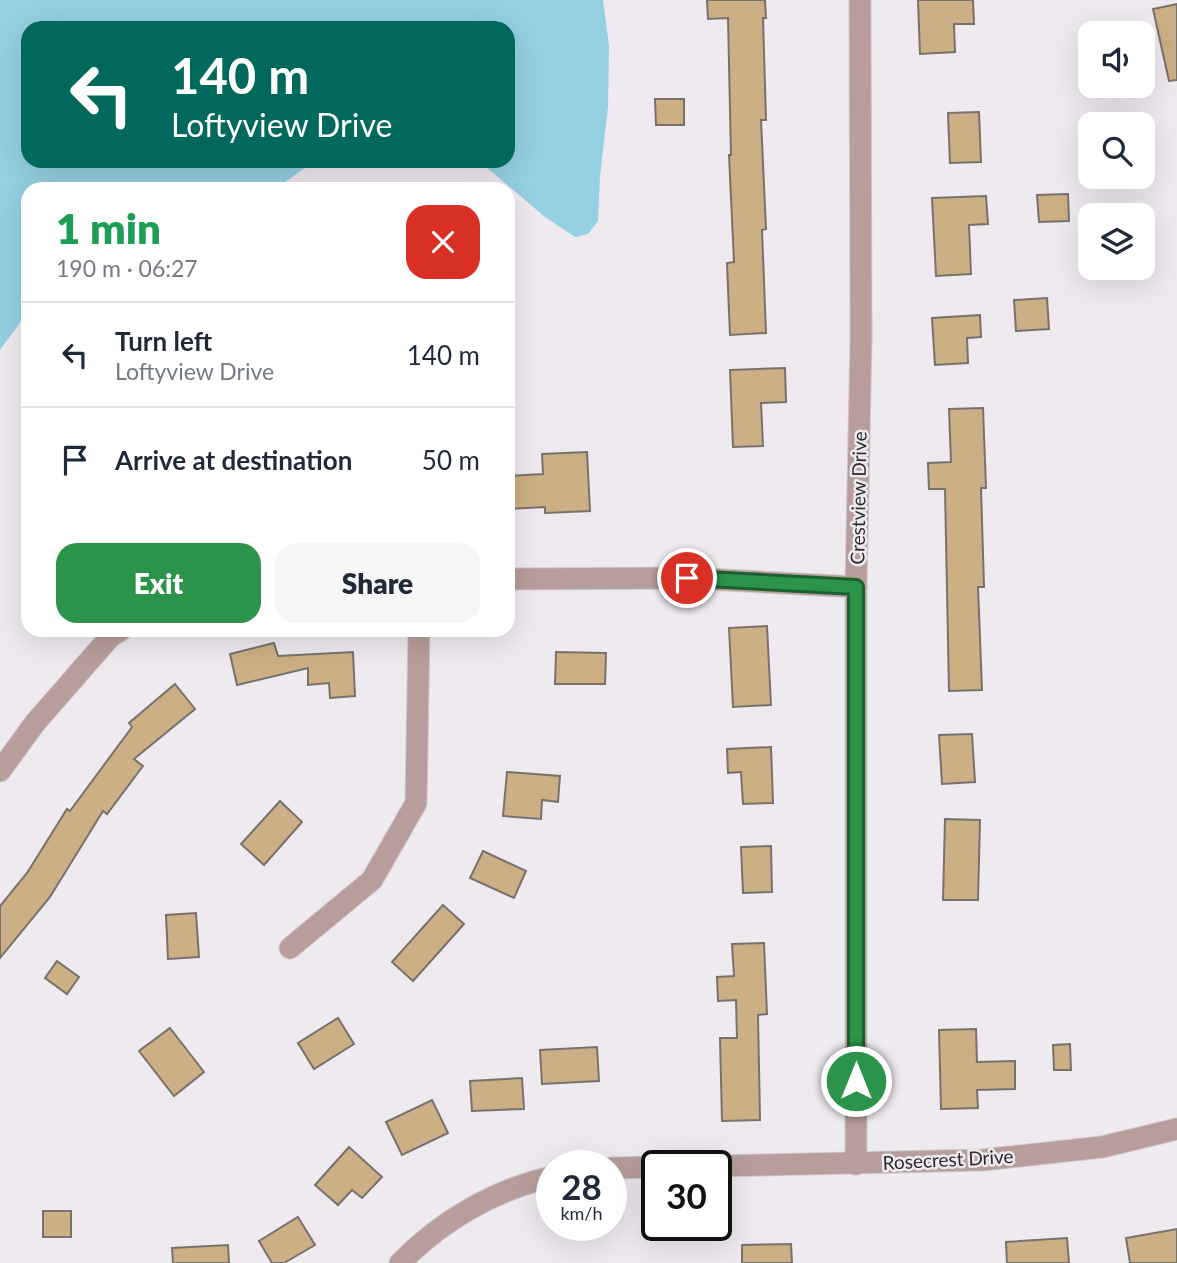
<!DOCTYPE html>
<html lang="en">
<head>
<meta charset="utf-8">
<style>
  :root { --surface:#fff; --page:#f6f6f7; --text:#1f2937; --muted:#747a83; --line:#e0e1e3; --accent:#2c934a }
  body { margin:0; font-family:Lato,sans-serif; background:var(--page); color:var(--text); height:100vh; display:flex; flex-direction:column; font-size:26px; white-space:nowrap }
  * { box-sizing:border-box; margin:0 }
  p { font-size:23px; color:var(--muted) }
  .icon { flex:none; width:38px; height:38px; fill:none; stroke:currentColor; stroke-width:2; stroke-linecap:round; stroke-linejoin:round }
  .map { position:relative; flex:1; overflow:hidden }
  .side { position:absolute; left:21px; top:182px; width:494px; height:455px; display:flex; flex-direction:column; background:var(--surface); border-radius:21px; box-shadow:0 7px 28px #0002 }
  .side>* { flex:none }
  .hud { position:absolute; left:21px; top:21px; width:494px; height:147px; border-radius:21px; box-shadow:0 7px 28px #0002; background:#00695c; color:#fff; overflow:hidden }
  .tools { position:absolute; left:1078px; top:21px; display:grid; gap:14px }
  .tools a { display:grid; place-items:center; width:77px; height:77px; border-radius:14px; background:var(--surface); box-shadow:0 7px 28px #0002; font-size:35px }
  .speed { position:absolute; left:536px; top:1150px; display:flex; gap:14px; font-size:35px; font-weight:700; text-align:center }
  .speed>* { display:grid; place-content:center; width:91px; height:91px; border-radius:50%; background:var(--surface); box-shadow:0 7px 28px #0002; line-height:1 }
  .speed small { font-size:18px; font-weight:400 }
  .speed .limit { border:4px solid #111; border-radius:10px; background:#fff; color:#111 }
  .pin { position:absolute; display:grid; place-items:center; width:60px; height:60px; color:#fff; margin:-30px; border:4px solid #fff; border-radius:50%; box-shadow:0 2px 7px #0007 }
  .me { position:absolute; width:77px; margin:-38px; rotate:0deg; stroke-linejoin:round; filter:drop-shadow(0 0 5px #0008) }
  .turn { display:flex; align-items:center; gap:24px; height:147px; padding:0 35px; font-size:32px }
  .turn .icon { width:91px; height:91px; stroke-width:2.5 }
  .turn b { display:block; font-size:49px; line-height:60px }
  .round { display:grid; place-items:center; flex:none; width:74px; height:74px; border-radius:21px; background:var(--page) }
  .head { display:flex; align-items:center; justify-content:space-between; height:119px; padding:0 35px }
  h1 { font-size:42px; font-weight:800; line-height:52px; color:#1e9e55 }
  .primary-button { display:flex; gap:14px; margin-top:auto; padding:14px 35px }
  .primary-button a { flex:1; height:80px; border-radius:21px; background:var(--accent); color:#fff; font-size:28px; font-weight:800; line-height:80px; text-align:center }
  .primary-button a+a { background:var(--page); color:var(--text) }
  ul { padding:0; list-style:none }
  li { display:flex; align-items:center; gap:21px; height:105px; padding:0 35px; border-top:2px solid var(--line) }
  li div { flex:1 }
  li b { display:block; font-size:26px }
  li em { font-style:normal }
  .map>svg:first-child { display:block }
  .water { fill:#94d0e1 }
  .building { fill:#ccaf84; stroke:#77726c; stroke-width:2 }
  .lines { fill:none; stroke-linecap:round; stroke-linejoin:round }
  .street-casing { stroke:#ccc7cd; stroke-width:23 }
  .street { stroke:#b79e9a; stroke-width:21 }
  .route-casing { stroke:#1d6030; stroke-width:18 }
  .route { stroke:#2c934a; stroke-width:12 }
  .labels { text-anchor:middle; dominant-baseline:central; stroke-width:5; stroke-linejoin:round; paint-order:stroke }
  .street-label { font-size:19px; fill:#2d2b2d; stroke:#efe9f0 }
</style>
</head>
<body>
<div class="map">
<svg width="1177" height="1263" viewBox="0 0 1177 1263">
  <rect width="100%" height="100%" fill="#efe9f0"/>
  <polygon class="water" points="0,0 603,0 609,46 608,107 600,176 598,221 588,234 575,237 545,217 479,161 508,161 508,28 28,28 28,161 315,161 275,189 28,189 28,315 22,320 0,350"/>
  <g class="building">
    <polygon points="707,0 765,0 766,18 763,18 766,120 761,120 766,229 762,230 766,333 730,335 727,263 734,262 729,155 731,155 728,18 708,19"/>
    <polygon points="918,0 973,0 974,24 954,24 955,52 920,54"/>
    <polygon points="1177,4 1177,80 1169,81 1153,9"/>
    <polygon points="655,99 684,99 684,125 656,125"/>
    <polygon points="979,112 981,162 950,163 948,113"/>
    <polygon points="1068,194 1069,221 1039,222 1037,195"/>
    <polygon points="986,196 988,224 969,225 971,274 936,276 932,198"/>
    <polygon points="1047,298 1049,329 1016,331 1014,300"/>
    <polygon points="980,315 981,337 967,338 968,363 935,365 932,318"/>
    <polygon points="785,368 786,402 761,403 763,446 733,447 730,370"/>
    <polygon points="983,408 986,488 981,488 984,587 978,587 982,690 949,691 945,489 929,489 928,463 951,462 949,409"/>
    <polygon points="587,452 590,511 545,513 545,507 508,509 508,476 543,474 542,454"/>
    <polygon points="767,626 771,705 733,707 729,628"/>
    <polygon points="274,643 278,656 353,652 355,696 330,698 329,683 308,685 308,668 237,685 230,654"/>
    <polygon points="556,652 606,653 605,684 555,684"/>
    <polygon points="175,684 195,709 134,759 143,766 107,814 103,811 50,897 0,958 0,906 27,873 67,809 70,811 132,727 129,723"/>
    <polygon points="972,734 975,782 942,784 939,735"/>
    <polygon points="771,747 773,803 743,804 741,772 728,773 727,749"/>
    <polygon points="507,772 560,776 558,802 542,800 541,819 503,816"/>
    <polygon points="280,801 302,822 264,865 241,844"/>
    <polygon points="945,819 980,820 978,900 943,900"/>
    <polygon points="771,846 772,892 743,893 741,847"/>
    <polygon points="483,851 526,871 514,898 470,878"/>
    <polygon points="443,905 464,924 413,981 392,962"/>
    <polygon points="196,913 199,957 168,959 166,915"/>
    <polygon points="764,943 767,1014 758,1015 760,1120 722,1121 720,1038 737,1038 736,1000 718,1001 717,977 734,976 732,944"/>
    <polygon points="57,961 79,977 67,994 45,978"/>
    <polygon points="338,1018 354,1044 314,1069 298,1043"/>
    <polygon points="170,1028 204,1072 174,1096 139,1051"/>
    <polygon points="976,1029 977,1062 1015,1061 1015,1089 977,1090 978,1108 941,1109 939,1030"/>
    <polygon points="1070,1044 1071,1070 1054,1070 1053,1045"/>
    <polygon points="597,1047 599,1081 542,1084 540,1050"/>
    <polygon points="522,1078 524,1109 472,1111 470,1081"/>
    <polygon points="432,1100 448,1133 402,1155 386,1122"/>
    <polygon points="349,1147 382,1177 362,1198 352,1190 338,1205 315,1185"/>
    <rect x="43" y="1211" width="28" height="26"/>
    <polygon points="298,1217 315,1245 284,1263 272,1263 259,1241"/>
    <polygon points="1177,1229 1177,1263 1130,1263 1126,1238"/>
    <polygon points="1067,1238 1069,1263 1007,1263 1006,1242"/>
    <polygon points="791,1244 792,1263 742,1263 742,1245"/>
    <polygon points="228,1245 229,1263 173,1263 172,1248"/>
  </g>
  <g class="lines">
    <defs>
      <g id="street">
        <polyline points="508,579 687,578 856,587"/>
        <polyline points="0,771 35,723 110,637 121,630"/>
        <polyline points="290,948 372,880 416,803 419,630"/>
        <polyline points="856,1164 856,587 861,338 860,0"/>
        <polyline points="716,1166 982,1160 1102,1147 1177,1129"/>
        <polyline points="611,1168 656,1167"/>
        <path d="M400 1263C441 1221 494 1190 551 1177"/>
      </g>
    </defs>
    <use href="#street" class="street-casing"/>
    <use href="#street" class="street"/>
  </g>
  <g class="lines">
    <defs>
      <polyline id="route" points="687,578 856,587 856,1081"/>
    </defs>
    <use href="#route" class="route-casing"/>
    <use href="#route" class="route"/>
  </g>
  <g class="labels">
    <g class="street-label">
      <text transform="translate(858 498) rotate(-89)">Crestview Drive</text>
      <text transform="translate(948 1159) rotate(-3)">Rosecrest Drive</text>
    </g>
  </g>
</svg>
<div class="tools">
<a><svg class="icon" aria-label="sound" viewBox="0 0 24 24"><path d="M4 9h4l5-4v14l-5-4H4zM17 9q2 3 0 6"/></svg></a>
<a><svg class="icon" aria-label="search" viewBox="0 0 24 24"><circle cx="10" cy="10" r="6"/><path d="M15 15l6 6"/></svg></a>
<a><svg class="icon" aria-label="layers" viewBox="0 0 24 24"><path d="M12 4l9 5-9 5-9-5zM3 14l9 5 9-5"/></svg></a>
</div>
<div class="speed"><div>28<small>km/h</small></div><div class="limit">30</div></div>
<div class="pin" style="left:687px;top:578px;background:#d93025"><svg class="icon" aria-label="arrive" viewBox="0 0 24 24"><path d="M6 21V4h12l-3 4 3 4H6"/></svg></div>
<svg class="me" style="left:856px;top:1081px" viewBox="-20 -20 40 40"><circle r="17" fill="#2c934a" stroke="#fff" stroke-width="3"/><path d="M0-11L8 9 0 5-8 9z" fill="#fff"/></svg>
<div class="hud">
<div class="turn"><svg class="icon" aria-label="left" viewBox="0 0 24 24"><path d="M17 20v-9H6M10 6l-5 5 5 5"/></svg><div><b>140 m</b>Loftyview Drive</div></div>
</div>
<section class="side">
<div class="head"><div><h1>1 min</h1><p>190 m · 06:27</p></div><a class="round" style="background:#d93025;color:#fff"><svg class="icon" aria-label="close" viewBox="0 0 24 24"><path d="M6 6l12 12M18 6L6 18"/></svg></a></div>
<ul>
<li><svg class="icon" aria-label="left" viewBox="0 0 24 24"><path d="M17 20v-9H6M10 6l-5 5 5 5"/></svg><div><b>Turn left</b><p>Loftyview Drive</p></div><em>140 m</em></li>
<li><svg class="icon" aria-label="arrive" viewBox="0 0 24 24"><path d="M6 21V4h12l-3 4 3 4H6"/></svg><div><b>Arrive at destination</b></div><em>50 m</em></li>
</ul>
<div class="primary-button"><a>Exit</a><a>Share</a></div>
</section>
</div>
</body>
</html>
